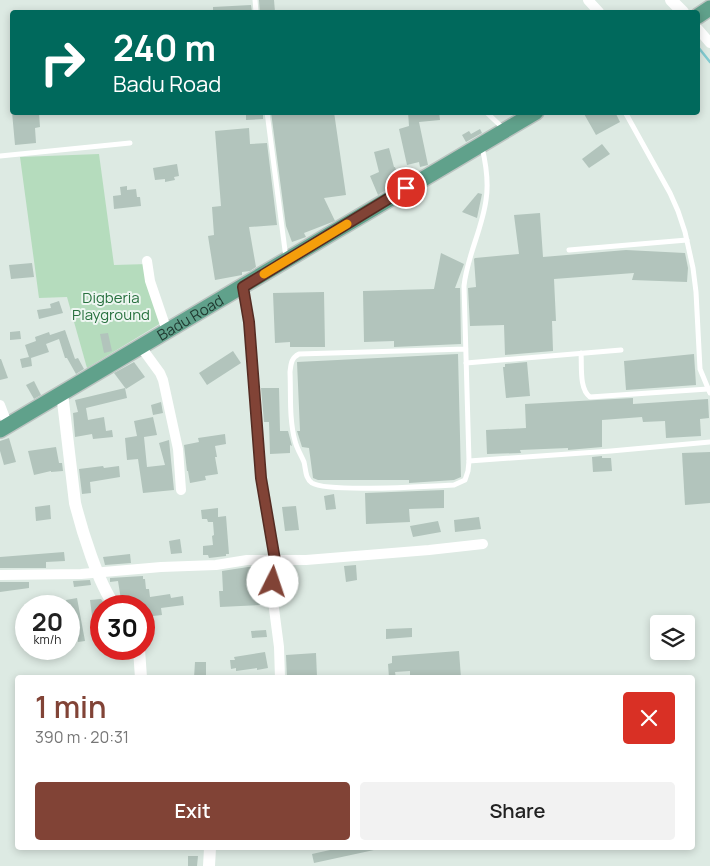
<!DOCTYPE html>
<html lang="en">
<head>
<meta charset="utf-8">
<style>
  :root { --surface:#fff; --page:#f2f2f2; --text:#222; --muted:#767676; --accent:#814336 }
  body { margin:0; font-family:Manrope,sans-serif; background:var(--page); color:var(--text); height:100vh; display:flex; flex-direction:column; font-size:19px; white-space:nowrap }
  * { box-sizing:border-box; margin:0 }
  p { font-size:16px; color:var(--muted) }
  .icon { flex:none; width:28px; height:28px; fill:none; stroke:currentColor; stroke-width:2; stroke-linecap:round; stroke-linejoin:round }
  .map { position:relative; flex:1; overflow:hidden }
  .sheet { position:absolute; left:15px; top:675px; width:680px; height:175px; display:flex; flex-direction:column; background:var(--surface); border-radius:5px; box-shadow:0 2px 8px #0003 }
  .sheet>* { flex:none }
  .banner { position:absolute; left:10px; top:10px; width:690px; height:105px; border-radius:5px; box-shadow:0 2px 8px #0003; background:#00695c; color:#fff; overflow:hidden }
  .tools { position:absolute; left:650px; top:615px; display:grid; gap:10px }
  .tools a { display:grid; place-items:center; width:45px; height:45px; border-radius:5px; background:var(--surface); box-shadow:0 2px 8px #0003; font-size:25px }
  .speed { position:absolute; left:15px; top:595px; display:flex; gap:10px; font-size:25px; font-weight:700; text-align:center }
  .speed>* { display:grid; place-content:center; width:65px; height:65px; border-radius:50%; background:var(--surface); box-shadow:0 2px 8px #0003; line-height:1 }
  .speed small { font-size:12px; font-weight:400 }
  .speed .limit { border:8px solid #d22; background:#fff; color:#111 }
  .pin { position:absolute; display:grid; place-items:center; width:42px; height:42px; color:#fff; margin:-21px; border:2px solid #fff; border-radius:50%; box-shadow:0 1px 5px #0007 }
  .me { position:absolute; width:55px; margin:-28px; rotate:4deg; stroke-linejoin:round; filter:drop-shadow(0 0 4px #0008) }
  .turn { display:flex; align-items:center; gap:18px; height:105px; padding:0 20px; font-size:22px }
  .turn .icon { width:65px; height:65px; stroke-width:2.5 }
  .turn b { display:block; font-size:35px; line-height:42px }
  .round { display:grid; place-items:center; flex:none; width:52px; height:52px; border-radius:5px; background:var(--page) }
  .overview { display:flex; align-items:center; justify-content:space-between; height:85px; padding:0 20px }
  h1 { font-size:30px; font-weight:600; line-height:38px; color:var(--accent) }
  .primary-button { display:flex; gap:10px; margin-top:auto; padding:10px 20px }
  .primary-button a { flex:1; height:58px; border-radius:5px; background:var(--accent); color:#fff; font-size:20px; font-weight:600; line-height:58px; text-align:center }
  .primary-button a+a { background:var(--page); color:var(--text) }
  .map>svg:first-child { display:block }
  .green { fill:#b5dcbd }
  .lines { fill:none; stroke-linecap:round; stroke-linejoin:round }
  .stream { stroke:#82cbd1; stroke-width:2.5 }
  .building { fill:#b2c4bc }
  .primary-casing { stroke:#bcc4c1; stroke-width:18 }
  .service { stroke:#fff; stroke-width:5 }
  .minor { stroke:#fff; stroke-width:10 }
  .tertiary { stroke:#fff; stroke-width:12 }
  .primary { stroke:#60a18b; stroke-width:15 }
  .route-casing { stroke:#542c23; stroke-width:12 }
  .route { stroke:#814336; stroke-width:9 }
  .slow { stroke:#f59e0b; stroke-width:9 }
  .labels { text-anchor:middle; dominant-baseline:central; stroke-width:4; stroke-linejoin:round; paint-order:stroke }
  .park-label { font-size:15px; fill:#28713f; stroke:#edf6f1 }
  .street-label { font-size:15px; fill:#1f3930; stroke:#edf6f1 }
</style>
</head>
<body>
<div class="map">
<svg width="710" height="866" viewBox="0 0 710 866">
  <rect width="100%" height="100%" fill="#ddeae3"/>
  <polygon class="green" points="99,154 114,265 148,264 161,323 87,368 67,297 39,298 20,157"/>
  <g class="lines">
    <polyline class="stream" points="698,47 710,62"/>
  </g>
  <g class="building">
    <polygon points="259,0 274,0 275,12 260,12"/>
    <polygon points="251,5 252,12 213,12 213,7"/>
    <polygon points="12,112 39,113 40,127 35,128 36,143 15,145"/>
    <polygon points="246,112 263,112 263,119 246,120"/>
    <polygon points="271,112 334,112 346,195 324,198 335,221 304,233 306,237 292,242 286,226"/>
    <polygon points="408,112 439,112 440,120 419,122 428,165 420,167 419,162 407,165 399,129 409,126"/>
    <polygon points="583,112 615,112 620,122 596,135"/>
    <polygon points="249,128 250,144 267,143 277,225 249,227 256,267 250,271 242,272 242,275 215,280 208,236 214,235 212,207 221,206 215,131"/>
    <polygon points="480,129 482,133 466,142 462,135 469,131 471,134"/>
    <polygon points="602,144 610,154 589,168 582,159"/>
    <polygon points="389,148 394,167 395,167 400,182 378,195 370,176 379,172 374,152"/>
    <polygon points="177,164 179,176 174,177 175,180 165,182 165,179 155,180 153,168"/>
    <polygon points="127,186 127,190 136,189 137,197 140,197 141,206 114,209 113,196 121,195 120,187"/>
    <polygon points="478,193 482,194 477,218 462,212"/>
    <polygon points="540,213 543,257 626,250 685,253 688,268 687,282 632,280 634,273 554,279 556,321 552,321 553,351 505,355 504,325 470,326 468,288 476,287 474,259 475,258 519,254 514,215"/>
    <polygon points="441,253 464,264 455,288 460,288 461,344 394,347 394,341 364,342 363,291 434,289"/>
    <polygon points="32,263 34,277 11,279 9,265"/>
    <polygon points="324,292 325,347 290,347 290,342 275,343 273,293"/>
    <polygon points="59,301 63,313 39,319 37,310 51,308 50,304"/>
    <polygon points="65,330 75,359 78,358 84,369 76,374 67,358 65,358 59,339 46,344 49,352 31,358 32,366 22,368 20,359 29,357 25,345 36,341 35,337 49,332 50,335"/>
    <polygon points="20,331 21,339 10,340 10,332"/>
    <polygon points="108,333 112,351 104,353 100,334"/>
    <polygon points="233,351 241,363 207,385 199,373"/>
    <polygon points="458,354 461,477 454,480 409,483 409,480 318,480 313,478 309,448 302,447 297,431 300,431 297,362"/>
    <polygon points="694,354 696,385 626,390 624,361"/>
    <polygon points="0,359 1,359 8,378 0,380"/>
    <polygon points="134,362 145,377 126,389 114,373"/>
    <polygon points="527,362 530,396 506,398 503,367 505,367 505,364"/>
    <polygon points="34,381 41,395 34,399 26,385"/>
    <polygon points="125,388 127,398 86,408 88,420 104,417 106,431 112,430 113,437 93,439 92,434 75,437 73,413 78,412 75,400"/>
    <polygon points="261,388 279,388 280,431 288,431 292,446 290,445 290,453 270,454 269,422 264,422"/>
    <polygon points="633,398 633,404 708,399 709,418 700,419 701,436 666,438 665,421 643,422 642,417 602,420 602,447 568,450 568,448 520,450 521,453 487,454 486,430 526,428 525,404"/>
    <polygon points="161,402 163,413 153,415 151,405"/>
    <polygon points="153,417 157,435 144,437 147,467 165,465 159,443 169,440 174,490 143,493 138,459 127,460 125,438 137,436 134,421"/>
    <polygon points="225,434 226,444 215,446 217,457 215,457 218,474 205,476 206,480 190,483 188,471 187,471 184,445 199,442 198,438"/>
    <polygon points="9,438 16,462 4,465 0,451 0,441"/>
    <polygon points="56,447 59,463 62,463 63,471 51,472 51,471 34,475 28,451"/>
    <polygon points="710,452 710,503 685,505 682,453"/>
    <polygon points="602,456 602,458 611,458 612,471 593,472 592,457"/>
    <polygon points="103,466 104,468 119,466 120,477 90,482 91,493 82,494 79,469"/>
    <polygon points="444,490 444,508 409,509 410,522 366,524 365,493"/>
    <polygon points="334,494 336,509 326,510 324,496"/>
    <polygon points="50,505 51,519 36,521 35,507"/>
    <polygon points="296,506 299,530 285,531 282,507"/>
    <polygon points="218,508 218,517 226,516 229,554 226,554 226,556 209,558 208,555 203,555 203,546 213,545 212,536 214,535 213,522 208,522 207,519 202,519 201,510"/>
    <polygon points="479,517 481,529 455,532 454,520"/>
    <polygon points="438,521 441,532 413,537 410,526"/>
    <polygon points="180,539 182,553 171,554 169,541"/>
    <polygon points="64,552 65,561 46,562 46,568 0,568 0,557"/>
    <polygon points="130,554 131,563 105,565 103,557"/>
    <polygon points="356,565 357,580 346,582 344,566"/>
    <polygon points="248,567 258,567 260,605 220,607 219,591 223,591 222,571"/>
    <polygon points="143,576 143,579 145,579 146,589 149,589 150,597 170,594 171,598 183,596 184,605 161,608 162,615 144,617 144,606 131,606 130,599 121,600 118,581 110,582 110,578"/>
    <polygon points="90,580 91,585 74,587 73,581"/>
    <polygon points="0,582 29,582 29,588 0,592"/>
    <polygon points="77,598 85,641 78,642 77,632 69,633 69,625 71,625 69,606 67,606 66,600"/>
    <polygon points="101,599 106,606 101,606 101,622 93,623 90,600"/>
    <polygon points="412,628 412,637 386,639 386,629"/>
    <polygon points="266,630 267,637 252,638 251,631"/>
    <polygon points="459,651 461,678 410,678 410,671 395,672 396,678 389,678 388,664 392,663 392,656"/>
    <polygon points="265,652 268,668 257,670 257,668 236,671 236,668 231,669 230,660 235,660 234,657"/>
    <polygon points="316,653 317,677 287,678 286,655"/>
    <polygon points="195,662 206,662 206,678 194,678"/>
    <polygon points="339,848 374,848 374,850 314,863 312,854"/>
    <polygon points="188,856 198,856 197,866 188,866"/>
  </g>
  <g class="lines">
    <defs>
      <g id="primary">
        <polyline points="698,16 710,8"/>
        <path id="s1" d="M0 430 536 112"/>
      </g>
    </defs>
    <use href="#primary" class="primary-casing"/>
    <g class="service">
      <polyline points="255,0 256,12"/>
      <polyline points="267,112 286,258"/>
      <polyline points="486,112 504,129"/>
      <polyline points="625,112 670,193 678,211 685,232 693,268 696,292 700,369 710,393"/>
      <polyline points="0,156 130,143"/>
      <polyline points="569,250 687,240"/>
      <path d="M466 349 299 354C291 358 291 364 290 372 291 395 289 419 295 441 297 449 301 455 304 462 306 470 305 478 312 483 328 493 430 486 454 485L465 480 468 471 469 461 464 286C467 256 482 230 486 200 489 182 486 164 482 147"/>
      <path d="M581 353C582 366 579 389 590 397L708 389"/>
      <polyline points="466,363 621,350"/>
      <polyline points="469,461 611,451 710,442"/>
    </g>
    <g class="minor">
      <polyline points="588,0 599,12"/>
      <polyline points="698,29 710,43"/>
      <polyline points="147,261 150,281 167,331"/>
      <polyline points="243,287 249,321 261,478 275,560 273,582 273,601 279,647 280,678"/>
      <polyline points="141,347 160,373 163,380 178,449 181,490"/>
      <polyline points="0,405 8,426"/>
      <polyline points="0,575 81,574 161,567 216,565 247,560 306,560 429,550 483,544"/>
    </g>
    <g class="tertiary">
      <polyline points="671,0 683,12"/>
      <path d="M62 393 75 503C82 531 98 583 115 606"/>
      <polyline points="139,649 141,678"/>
      <polyline points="209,866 210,848"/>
    </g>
    <use href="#primary" class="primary"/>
  </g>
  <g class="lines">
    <defs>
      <polyline id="route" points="273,582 275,560 261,478 249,322 243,287 406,188"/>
    </defs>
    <use href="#route" class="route-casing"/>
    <use href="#route" class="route"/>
    <polyline class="slow" points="264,274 347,224"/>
  </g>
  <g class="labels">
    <g class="park-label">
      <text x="111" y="297">Digberia<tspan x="111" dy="17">Playground</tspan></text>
    </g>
    <g class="street-label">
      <text stroke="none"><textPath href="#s1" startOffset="221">Badu Road</textPath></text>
    </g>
  </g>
</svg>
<div class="tools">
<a><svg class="icon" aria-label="layers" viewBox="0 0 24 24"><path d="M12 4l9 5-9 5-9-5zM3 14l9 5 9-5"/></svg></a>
</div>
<div class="speed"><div>20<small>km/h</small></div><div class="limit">30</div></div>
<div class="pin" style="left:406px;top:188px;background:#d93025"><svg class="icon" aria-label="arrive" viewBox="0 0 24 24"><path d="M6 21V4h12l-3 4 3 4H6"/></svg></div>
<svg class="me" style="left:273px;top:582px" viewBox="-20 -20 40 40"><circle r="19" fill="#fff"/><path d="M0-13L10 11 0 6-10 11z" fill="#814336"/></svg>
<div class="banner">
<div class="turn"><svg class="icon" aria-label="right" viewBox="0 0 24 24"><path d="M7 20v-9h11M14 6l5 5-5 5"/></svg><div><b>240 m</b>Badu Road</div></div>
</div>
<section class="sheet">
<div class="overview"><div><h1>1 min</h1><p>390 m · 20:31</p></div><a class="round" style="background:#d93025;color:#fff"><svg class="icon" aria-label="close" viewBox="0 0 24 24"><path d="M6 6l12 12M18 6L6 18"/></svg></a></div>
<div class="primary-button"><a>Exit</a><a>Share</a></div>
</section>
</div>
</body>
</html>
